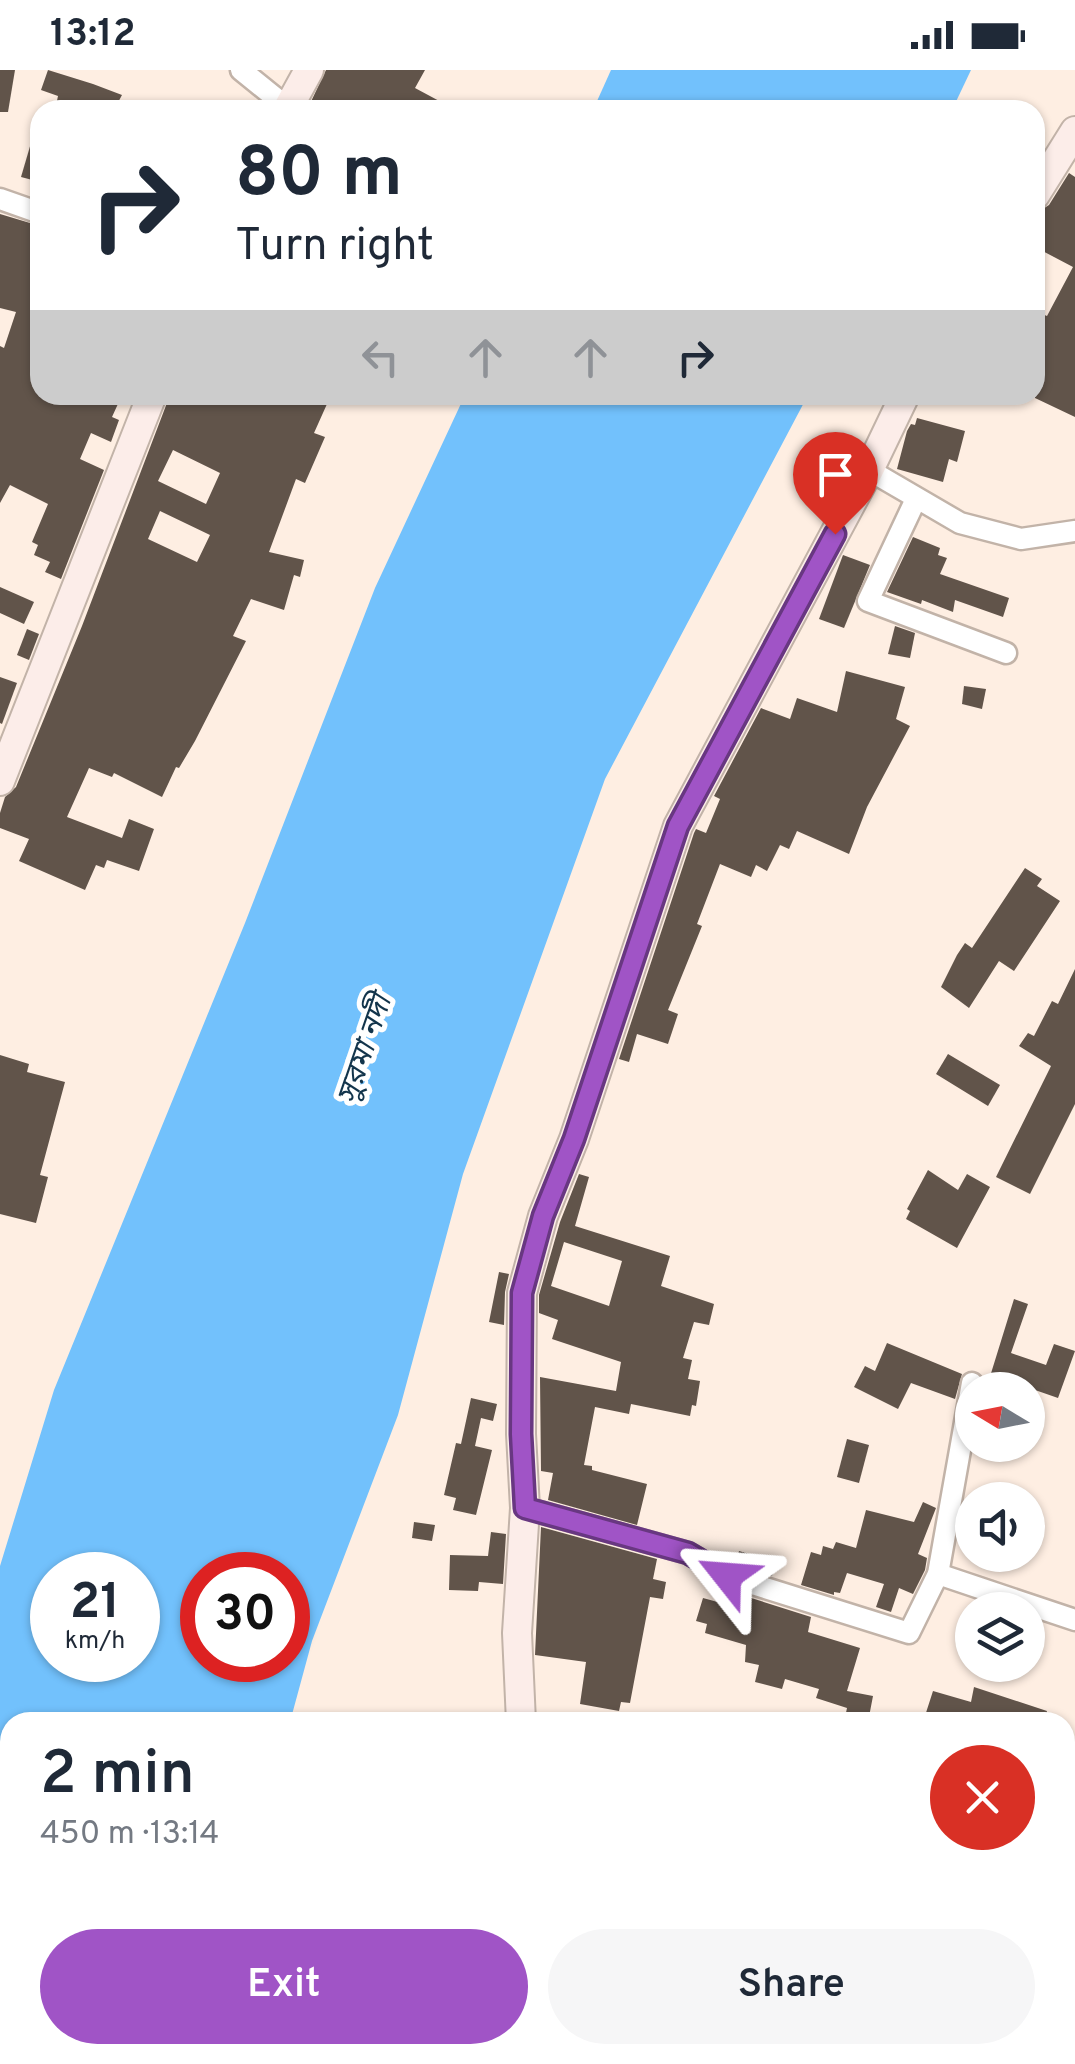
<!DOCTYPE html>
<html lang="en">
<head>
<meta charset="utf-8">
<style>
  :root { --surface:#fff; --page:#f6f6f7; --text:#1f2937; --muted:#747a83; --accent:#a054c6 }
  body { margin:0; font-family:Overpass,"Noto Sans Bengali",sans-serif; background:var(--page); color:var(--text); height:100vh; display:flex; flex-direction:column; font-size:38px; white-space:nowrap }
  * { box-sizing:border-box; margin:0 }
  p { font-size:32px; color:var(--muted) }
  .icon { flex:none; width:55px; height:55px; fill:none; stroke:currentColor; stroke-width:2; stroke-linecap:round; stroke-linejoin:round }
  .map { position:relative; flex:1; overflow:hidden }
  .side { position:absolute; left:0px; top:1642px; width:1075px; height:352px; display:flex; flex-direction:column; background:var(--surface); border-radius:30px 30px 0 0; box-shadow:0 2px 8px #0004 }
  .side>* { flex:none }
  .top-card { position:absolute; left:30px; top:30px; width:1015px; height:305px; border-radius:30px; box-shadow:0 2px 8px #0004; background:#fff; color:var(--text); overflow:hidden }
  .needle { width:65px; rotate:280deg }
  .tools { position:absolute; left:955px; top:1302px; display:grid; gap:20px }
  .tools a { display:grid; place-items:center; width:90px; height:90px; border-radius:50%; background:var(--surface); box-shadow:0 2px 8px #0004; font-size:50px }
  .speed { position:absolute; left:30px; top:1482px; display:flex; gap:20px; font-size:50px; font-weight:700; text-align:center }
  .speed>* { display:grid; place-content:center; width:130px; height:130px; border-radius:50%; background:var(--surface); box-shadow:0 2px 8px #0004; line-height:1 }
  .speed small { font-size:25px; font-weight:400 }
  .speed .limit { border:15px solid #d22; background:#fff; color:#111 }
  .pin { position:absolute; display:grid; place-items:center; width:85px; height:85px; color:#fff; margin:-102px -42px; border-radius:50% 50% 50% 0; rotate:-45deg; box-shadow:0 0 10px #0007 }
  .pin .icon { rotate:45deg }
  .me { position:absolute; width:110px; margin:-55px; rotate:298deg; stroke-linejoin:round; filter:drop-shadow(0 0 8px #0008) }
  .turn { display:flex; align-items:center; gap:35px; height:210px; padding:0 40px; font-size:45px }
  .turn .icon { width:130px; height:130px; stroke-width:2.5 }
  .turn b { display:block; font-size:70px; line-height:85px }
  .lanes { display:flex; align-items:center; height:95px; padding:0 40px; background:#0003; justify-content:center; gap:50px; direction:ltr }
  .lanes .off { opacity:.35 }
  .round { display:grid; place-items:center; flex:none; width:105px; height:105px; border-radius:52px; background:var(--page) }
  .head { display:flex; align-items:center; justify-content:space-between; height:170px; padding:0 40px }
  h1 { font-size:60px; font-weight:600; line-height:75px }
  .button { display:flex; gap:20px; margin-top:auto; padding:20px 40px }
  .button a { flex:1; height:115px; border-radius:60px; background:var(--accent); color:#fff; font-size:40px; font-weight:600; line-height:115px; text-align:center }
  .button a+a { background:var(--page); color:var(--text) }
  .status { display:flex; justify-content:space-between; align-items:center; height:70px; padding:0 50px; background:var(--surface); direction:ltr }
  .status svg { height:28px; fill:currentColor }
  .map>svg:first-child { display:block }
  .water { fill:#72c1fc; fill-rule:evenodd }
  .building { fill:#61544a; fill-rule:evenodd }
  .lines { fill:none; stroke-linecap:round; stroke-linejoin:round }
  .street-casing { stroke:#c2b3a8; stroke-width:25 }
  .secondary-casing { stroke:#c2b3a8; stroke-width:32 }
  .street { stroke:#fff; stroke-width:20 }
  .secondary { stroke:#fcede9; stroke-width:28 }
  .route-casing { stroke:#683781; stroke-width:25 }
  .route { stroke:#a054c6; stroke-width:18 }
  .labels { text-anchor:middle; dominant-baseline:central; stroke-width:10; stroke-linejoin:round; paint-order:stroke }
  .water-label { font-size:30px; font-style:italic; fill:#12344b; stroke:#fff }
</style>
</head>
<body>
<div class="status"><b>13:12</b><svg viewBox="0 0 49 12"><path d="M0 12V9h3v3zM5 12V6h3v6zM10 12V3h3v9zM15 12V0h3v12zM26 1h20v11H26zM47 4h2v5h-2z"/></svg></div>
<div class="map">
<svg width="1075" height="1994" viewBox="0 0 1075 1994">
  <rect width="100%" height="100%" fill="#feeee2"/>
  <g class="water">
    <polygon points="611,0 971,0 952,40 593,40"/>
    <path d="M465 325H808L605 709 463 1104 398 1345 312 1571 290 1652H10V1985H207L206 1994H0V1496L54 1320 245 853 375 518ZM52 1505H138V1590H52ZM202 1505H288V1590H202Z"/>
  </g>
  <g class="building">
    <polygon points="0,0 15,0 8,42 0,42"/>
    <polygon points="48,0 93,14 122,25 114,40 55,40 58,26 41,20"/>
    <polygon points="326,0 425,0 415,18 456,40 307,40"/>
    <polygon points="36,56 40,56 40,112 21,107"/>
    <polygon points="1069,103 1075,107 1075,347 1035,328 1035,260 1042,244 1047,246 1073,197 1035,177 1035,144 1049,135"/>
    <polygon points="0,144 40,156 40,325 122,325 112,347 119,350 111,372 91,363 80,389 104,400 61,509 45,502 50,492 34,485 38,475 32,472 48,434 10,415 0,433 0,276 4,278 16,242 0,238"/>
    <path d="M170 325H331L314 363 325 367 305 413 296 409 269 482 304 490 300 507 294 505 284 540 251 529 233 566 246 571 195 671 179 698 176 697 162 727 114 703 112 707 89 698 67 747 122 768 129 749 154 759 139 801 107 790 104 798 96 795 85 820 19 791 29 769 0 758V743L5 727 16 717 82 556ZM173 380 220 403 206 434 158 411ZM160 441 210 465 197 492 148 469Z"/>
    <polygon points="917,348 965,361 957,392 949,389 943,412 897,399 907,361 911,354 915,355"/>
    <polygon points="913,467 940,478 938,485 947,488 940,504 1009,528 1003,547 955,530 953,542 922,530 921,534 887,522"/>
    <polygon points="843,485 870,495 844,558 819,549"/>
    <polygon points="0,517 34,532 24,554 0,543"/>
    <polygon points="895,556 915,563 910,588 888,584"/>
    <polygon points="27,559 39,564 29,590 17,585"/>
    <polygon points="846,601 905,617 896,649 910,656 867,737 849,784 797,761 789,779 780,775 767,801 756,795 751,807 720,794 697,854 702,856 668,940 678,944 668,974 637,964 629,992 619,989 694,763 696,759 706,763 720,729 714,726 761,638 790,649 797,628 837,642"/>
    <polygon points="0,607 17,613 2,654 0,653"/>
    <polygon points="964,616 986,619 982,639 962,634"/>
    <polygon points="1025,798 1042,809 1037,816 1060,831 1014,901 999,891 969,938 941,917 957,885 965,873 972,878"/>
    <polygon points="1075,899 1075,1034 1030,1124 996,1107 1051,996 1019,976 1028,963 1034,966 1052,931 1058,934"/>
    <polygon points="948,984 1000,1015 988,1036 936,1004"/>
    <polygon points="0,985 29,994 27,1002 65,1012 40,1105 48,1107 36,1153 0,1144"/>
    <polygon points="928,1100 958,1120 967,1104 990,1117 957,1178 906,1149 910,1141 907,1139"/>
    <path d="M579 1104 589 1107 575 1156 670 1186 661 1216 714 1234 709 1255 694 1252 683 1288 692 1290 688 1309 700 1311 696 1336 692 1335 690 1346 631 1334 629 1344 595 1337 584 1395 592 1396V1400L647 1414 637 1455 548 1430 553 1403 541 1401 540 1307 616 1321 621 1292 552 1269 558 1250 539 1243V1225L560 1152ZM564 1172 622 1191 609 1236 551 1216Z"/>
    <polygon points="499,1202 509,1204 505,1222 504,1255 489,1252"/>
    <polygon points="1014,1229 1028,1234 1011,1283 1046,1295 1054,1274 1075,1281 1058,1328 1035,1320 1009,1320 988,1313"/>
    <polygon points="887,1273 962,1304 955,1329 911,1313 898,1339 854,1317 865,1296 875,1301"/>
    <polygon points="471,1328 497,1334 493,1351 481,1348 475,1376 492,1380 476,1445 453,1440 456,1428 444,1425 456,1373 461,1374"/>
    <polygon points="847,1369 869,1375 859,1413 837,1407"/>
    <polygon points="923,1432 936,1438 918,1484 927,1488 925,1500 913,1524 899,1518 891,1542 876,1537 884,1514 847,1503 840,1523 834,1522 834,1525 801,1515 811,1482 821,1485 823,1476 833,1479 836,1472 856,1478 866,1440 914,1452"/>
    <polygon points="414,1452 435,1455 432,1471 412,1468"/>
    <polygon points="541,1457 657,1489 653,1509 666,1512 663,1529 650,1527 630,1633 621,1632 619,1641 580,1634 586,1592 535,1585"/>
    <polygon points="491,1462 506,1464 503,1514 479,1512 478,1521 449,1520 450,1485 488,1486"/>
    <polygon points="739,1481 776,1492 772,1506 736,1494"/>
    <polygon points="745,1526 811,1547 808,1562 860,1578 847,1621 873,1626 868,1652 844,1652 847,1638 816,1628 819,1619 785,1609 782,1619 755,1612 759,1595 745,1592 746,1575 705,1563 707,1554 696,1551 703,1528 743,1539"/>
    <polygon points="974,1617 1047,1641 1044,1652 923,1652 933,1621 971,1632"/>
  </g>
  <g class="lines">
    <defs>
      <g id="street">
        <polyline points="241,0 288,38"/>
        <polyline points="0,129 40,143"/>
        <polyline points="869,400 960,453 1021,469 1075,461"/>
        <polyline points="916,429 868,531 1006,583"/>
        <polyline points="525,1438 688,1483 727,1506 909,1563 938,1504 972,1313"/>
        <polyline points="938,1504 1075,1550"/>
        <polyline points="297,1994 299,1985"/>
        <polyline points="777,1994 778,1985"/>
      </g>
      <g id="secondary">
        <polyline points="287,40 309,0"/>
        <polyline points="1035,125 1075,61"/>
        <polyline points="0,711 152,325"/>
        <polyline points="521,1652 517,1563 525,1438 521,1364 522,1223 543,1146 574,1069 678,756 869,400 905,325"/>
        <polyline points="509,1994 509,1985"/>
      </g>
    </defs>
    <use href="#street" class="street-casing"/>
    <use href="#secondary" class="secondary-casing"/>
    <use href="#street" class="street"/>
    <use href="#secondary" class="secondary"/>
  </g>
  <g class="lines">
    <defs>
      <polyline id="route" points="727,1506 688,1483 525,1438 521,1364 522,1223 543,1146 574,1069 678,756 835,464"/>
    </defs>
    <use href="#route" class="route-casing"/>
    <use href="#route" class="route"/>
  </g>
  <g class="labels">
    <g class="water-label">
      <text transform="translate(366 980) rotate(-71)">সুরমা নদী</text>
    </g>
  </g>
</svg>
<div class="tools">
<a><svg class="needle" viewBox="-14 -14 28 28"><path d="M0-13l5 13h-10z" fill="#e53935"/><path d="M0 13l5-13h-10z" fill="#747a83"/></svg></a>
<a><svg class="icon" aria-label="sound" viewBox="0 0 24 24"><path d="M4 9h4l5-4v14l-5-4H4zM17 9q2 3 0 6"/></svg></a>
<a><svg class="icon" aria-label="layers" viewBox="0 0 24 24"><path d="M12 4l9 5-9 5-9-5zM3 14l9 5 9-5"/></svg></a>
</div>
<div class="speed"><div>21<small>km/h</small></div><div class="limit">30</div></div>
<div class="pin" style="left:835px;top:464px;background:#d93025"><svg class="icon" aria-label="arrive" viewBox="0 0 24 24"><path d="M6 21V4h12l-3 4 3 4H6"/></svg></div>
<svg class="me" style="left:727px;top:1506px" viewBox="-20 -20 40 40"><path d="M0-17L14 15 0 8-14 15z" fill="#a054c6" stroke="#fff" stroke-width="4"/></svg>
<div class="top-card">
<div class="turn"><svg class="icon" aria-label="right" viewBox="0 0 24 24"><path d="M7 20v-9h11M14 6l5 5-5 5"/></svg><div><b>80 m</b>Turn right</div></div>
<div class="lanes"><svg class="icon off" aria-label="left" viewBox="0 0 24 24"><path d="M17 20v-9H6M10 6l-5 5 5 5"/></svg><svg class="icon off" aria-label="ahead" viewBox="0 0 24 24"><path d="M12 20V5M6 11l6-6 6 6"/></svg><svg class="icon off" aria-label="ahead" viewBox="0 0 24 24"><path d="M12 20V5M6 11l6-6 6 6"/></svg><svg class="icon" aria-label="right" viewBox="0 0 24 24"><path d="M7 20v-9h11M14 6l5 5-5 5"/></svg></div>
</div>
<section class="side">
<div class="head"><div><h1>2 min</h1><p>450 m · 13:14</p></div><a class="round" style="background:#d93025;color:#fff"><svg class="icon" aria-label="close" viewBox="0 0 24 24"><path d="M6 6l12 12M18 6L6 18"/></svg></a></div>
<div class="button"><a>Exit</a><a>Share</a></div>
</section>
</div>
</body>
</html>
